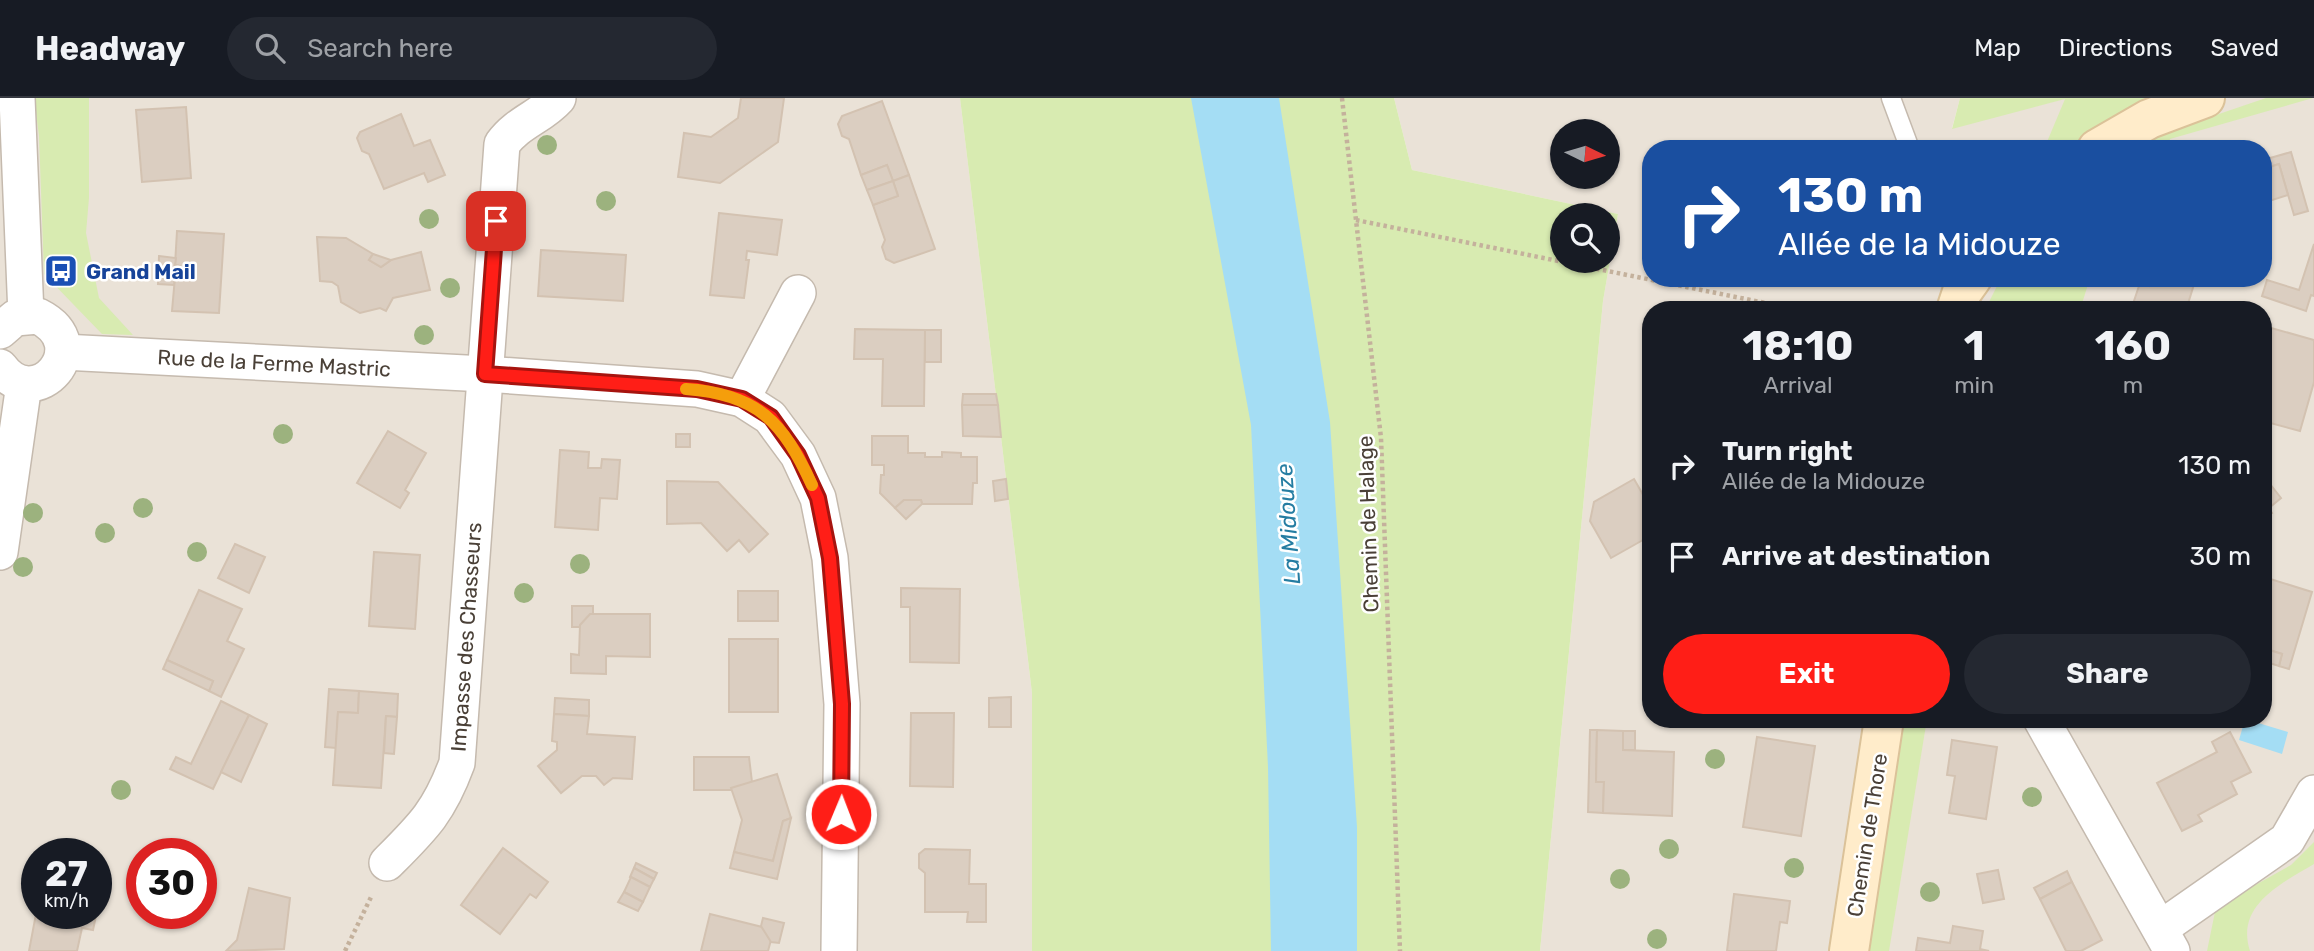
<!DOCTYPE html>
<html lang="en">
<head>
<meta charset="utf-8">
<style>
  :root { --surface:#171b24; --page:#242831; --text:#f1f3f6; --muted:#9ea1a6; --line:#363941; --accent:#ff1e17 }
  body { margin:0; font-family:Rubik,sans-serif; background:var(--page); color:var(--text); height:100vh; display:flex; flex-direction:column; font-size:26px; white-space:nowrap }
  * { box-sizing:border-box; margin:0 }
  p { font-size:23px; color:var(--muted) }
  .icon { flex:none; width:38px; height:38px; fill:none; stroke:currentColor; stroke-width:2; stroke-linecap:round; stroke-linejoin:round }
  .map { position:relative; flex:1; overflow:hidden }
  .drawer { position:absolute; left:1642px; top:203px; width:630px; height:427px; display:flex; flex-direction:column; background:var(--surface); border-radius:28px; box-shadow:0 2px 5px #0004 }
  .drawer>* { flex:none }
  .guide { position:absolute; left:1642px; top:42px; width:630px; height:147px; border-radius:28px; box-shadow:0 2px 5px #0004; background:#1a4fa0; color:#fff; overflow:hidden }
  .needle { width:46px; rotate:95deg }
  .fabs { position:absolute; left:1550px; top:21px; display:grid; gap:14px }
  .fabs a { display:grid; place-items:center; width:70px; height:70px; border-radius:50%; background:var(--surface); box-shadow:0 2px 5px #0004; font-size:35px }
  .speed { position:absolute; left:21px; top:740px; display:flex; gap:14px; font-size:35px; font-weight:700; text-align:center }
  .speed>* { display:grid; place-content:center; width:91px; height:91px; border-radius:50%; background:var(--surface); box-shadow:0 2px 5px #0004; line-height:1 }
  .speed small { font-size:18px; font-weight:400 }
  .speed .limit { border:10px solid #d22; background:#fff; color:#111 }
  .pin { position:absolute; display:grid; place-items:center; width:60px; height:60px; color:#fff; margin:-30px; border-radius:14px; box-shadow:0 4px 10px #0006 }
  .me { position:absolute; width:77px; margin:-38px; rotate:1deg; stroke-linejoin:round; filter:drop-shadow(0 0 5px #0008) }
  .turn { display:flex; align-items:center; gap:24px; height:147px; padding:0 21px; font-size:32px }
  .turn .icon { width:91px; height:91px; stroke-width:2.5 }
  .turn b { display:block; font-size:49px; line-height:60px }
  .eta { display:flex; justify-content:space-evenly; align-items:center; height:119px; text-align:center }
  .eta b { font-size:42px; font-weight:700; line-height:49px }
  .button { display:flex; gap:14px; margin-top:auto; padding:14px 21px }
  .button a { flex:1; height:80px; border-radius:42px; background:var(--accent); color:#fff; font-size:28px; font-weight:700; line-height:80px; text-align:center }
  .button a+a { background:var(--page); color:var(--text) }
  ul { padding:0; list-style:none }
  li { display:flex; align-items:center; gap:21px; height:91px; padding:0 21px }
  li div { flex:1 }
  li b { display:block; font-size:26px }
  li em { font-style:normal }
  header { display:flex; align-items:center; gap:42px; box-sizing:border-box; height:98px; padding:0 35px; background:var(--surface); border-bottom:2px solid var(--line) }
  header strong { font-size:33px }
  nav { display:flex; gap:38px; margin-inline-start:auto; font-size:24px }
  .search { width:490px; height:63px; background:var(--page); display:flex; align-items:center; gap:18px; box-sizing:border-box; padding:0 24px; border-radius:38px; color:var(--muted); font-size:26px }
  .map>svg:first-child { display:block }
  .residential { fill:#eae2d7; fill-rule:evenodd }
  .green { fill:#d8ebb1; fill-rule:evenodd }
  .water { fill:#a4ddf4 }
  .building { fill:#dbcec1; stroke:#d3c2b1; stroke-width:2 }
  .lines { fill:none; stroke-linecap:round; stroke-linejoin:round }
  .lane-casing { stroke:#c5baae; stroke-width:21 }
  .street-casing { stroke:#c5baae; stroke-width:38 }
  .secondary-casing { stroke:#dbc299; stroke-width:42 }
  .path { stroke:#c4b19c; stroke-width:4.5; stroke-dasharray:3.5 3.5; stroke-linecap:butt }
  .lane { stroke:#fff; stroke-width:18 }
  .street { stroke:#fff; stroke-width:35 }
  .secondary { stroke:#ffecca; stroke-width:38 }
  .tree { fill:#9cb27e }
  .route-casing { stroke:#a6140f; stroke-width:18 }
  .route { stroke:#ff1e17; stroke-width:12 }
  .slow { stroke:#f59e0b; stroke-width:12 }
  .labels { text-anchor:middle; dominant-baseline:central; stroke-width:5; stroke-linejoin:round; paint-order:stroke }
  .transit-label { font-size:21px; font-weight:bold; fill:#164399; stroke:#fff; text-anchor:start }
  .street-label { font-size:21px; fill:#4a4037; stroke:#fff }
  .water-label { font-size:23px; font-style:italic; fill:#257da2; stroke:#fff }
</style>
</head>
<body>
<header>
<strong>Headway</strong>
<div class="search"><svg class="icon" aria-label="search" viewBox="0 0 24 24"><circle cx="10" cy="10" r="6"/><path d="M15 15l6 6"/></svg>Search here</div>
<nav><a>Map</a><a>Directions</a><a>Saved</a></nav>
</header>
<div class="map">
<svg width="2314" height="853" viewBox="0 0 2314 853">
  <rect width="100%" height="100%" fill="#f5f0e9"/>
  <g class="residential">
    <path d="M0 0H960L1032 595V853H0ZM37 756H96V816H37ZM142 756H201V816H142Z"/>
    <path d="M1394 0H1960L1952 30 2067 0H2314V853H1540L1603 203 1618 116 1412 72ZM1563 33H1608V79H1563ZM1650 51H2263V180H1650ZM1650 212H2263V621H1650Z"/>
  </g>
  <g class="green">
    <polygon points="34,0 89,0 89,100 86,135 99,200 133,237 102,236 44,176 39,38"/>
    <path d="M960 0H1394L1412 72 1618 116 1603 203 1540 853H1032V595ZM1563 117H1608V163H1563Z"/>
    <polygon points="1960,0 2175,0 2118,21 2073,51 2044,51 2065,1 1952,31"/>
    <polygon points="2266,0 2313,0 2170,41 2167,51 2134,51 2169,33"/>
    <polygon points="2001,180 2090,180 2080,212 1985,212"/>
    <polygon points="1902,621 1927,621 1889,853 1865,853"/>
    <path d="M2314 744V766C2282 785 2235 807 2250 853H2207L2216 809 2291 767Z"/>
  </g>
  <g class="water">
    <polygon points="1191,0 1279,0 1330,324 1357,729 1357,853 1271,853 1268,669 1251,327"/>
    <polygon points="2245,621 2288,634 2282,656 2239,642"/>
  </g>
  <g class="building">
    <polygon points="741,0 784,0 778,44 720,85 678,79 684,35 711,39 738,20"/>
    <polygon points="882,3 909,77 893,83 887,67 861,77 849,41 842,38 838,26 842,18"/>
    <polygon points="186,9 191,80 142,84 136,12"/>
    <polygon points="401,16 414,48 430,42 445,77 428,84 424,75 384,91 369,56 362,53 357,40 360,34"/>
    <polygon points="2291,54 2308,113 2294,117 2279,66 2263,71 2263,62"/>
    <polygon points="2279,66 2288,97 2263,105 2263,71"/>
    <polygon points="887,67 893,83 867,92 861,77"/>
    <polygon points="909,77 935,151 894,165 886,161 882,149 885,142 873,107 898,98 893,83"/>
    <polygon points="893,83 898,98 873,107 867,92"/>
    <polygon points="719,115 782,122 777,157 747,153 746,162 749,162 744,200 710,197"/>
    <polygon points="177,133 224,136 219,215 172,213 175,179 180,179 180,168 175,167"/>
    <polygon points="317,139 346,140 373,156 369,162 381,169 391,162 421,154 430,192 393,200 386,213 380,210 360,215 341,204 338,188 332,184 320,183"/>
    <polygon points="2314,146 2314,198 2311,197 2306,213 2262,198 2267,182 2299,192"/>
    <polygon points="541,152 626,157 623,203 538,198"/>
    <polygon points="373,156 391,162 381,169 369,162"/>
    <polygon points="159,158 176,160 175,167 180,168 180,179 175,179 174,187 158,186"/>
    <polygon points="2152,180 2196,180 2186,212 2131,212 2140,185 2149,188"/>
    <polygon points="2264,228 2314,242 2314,284 2300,333 2263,323"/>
    <polygon points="855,231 925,232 924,308 882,308 883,261 854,261"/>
    <rect x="925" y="232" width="16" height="32"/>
    <polygon points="963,296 996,296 998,307 962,307"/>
    <polygon points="962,307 998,307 1001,339 963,338"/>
    <polygon points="388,333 426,355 405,392 409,395 400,410 357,385"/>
    <rect x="676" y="336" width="14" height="13"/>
    <polygon points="872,338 908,338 908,355 925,355 925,359 942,359 942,354 961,355 961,359 977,359 977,385 973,385 972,406 922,406 921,402 904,402 895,410 880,395 881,377 884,377 884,367 872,367"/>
    <polygon points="560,352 589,354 588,370 601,370 602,361 620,362 617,401 600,400 598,432 555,429"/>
    <polygon points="2263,377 2281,400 2269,410 2272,415 2263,422"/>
    <polygon points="1006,381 1008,401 995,403 993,383"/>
    <polygon points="1634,381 1650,409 1650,438 1611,460 1590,423 1594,404"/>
    <polygon points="667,383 718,384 768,436 749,454 739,442 727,453 701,425 667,426"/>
    <polygon points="904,402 921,402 922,406 906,421 895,410"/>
    <polygon points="235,446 265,459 249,495 218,480"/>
    <polygon points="374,454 420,457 415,531 369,528"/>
    <polygon points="2267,480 2312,494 2289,571 2279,568 2282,556 2263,550 2263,493"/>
    <polygon points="901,490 960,491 959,565 910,564 910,509 901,509"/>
    <polygon points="199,492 242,511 227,543 244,551 221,599 209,593 213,583 167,562"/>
    <rect x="738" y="493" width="40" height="30"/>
    <polygon points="572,508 593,508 593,516 579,529 572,529"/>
    <polygon points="590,516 650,516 650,559 606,558 606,576 571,575 571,556 579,557 580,527"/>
    <rect x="729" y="541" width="49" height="73"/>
    <polygon points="2263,550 2282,556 2279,568 2263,563"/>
    <polygon points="167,562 213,583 209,593 163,571"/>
    <polygon points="329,591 359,593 358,615 338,614 336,650 325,649"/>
    <polygon points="359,593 398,596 397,619 386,618 381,690 333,687 338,614 358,615"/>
    <polygon points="1011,599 1011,629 989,629 989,600"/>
    <polygon points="555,600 589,602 589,618 554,616"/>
    <polygon points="221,603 249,617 213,691 170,671 176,659 191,666"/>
    <polygon points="911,615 954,615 953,689 910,688"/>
    <polygon points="554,616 589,618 587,636 635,639 632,681 613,680 604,687 596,678 582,678 561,695 538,668 557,652 557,644 552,643"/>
    <polygon points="249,617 267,626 241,684 221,674"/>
    <polygon points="386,618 397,619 394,656 384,655"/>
    <polygon points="1590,632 1597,632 1596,684 1604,684 1603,715 1588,714"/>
    <polygon points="1597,632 1623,633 1623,652 1674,654 1672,718 1603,715 1604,684 1596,684"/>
    <rect x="1623" y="633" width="12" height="19"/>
    <polygon points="2230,634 2251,674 2231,684 2237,696 2198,717 2202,723 2182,733 2157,685 2217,654 2212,644"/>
    <polygon points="1757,639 1815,648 1801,738 1743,729"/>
    <polygon points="1952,642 1997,649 1986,721 1949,715 1955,678 1947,677"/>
    <polygon points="694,659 749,659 752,684 732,692 694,692"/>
    <polygon points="777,676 791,720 783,723 773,763 734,754 742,722 731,690"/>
    <polygon points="791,720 777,781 730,770 734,754 773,763 783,723"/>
    <polygon points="503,750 548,784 536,800 530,796 500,836 461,807"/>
    <polygon points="925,751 970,752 969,786 986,786 986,824 967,824 968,814 925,814 925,775 919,770 919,756"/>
    <polygon points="636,765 657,775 654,781 634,770"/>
    <polygon points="634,770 654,781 650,789 630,779"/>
    <polygon points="96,772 106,774 102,793 96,791"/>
    <polygon points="1998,772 2004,801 1983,805 1977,776"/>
    <polygon points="2067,773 2072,784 2040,801 2034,790"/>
    <polygon points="631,779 650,789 643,804 624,794"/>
    <polygon points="2072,784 2102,842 2081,853 2066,853 2040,801"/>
    <polygon points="249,790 290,800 284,851 226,853 237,842"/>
    <polygon points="624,794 643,804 638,813 618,804"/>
    <polygon points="1734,796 1790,803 1787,825 1780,824 1776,853 1727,853"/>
    <polygon points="97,813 93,832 82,830 77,853 29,853 36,816 44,818 44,816 96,816"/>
    <polygon points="710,816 762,829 771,842 768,853 701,853"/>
    <polygon points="763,820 784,825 779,845 771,844 761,828"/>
    <polygon points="1953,828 1983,833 1980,851 1989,853 1916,853 1918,840 1950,845"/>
  </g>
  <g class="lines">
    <defs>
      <polyline id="lane" points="1891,0 1910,51"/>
      <g id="street">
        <polyline points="17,0 26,217"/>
        <path d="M0 233 15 220 38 218C98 248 35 318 0 269"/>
        <polyline points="63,254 485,276 697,291 742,301 770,319 798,357 818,400 830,460 842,606 839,853"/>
        <polyline points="742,301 798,195"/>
        <polyline points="0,454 24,286"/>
        <polyline points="2041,621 2172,853"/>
        <path d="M387 765C423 729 439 714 457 665L502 46C518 24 541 19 558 0"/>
        <polyline points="2161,830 2287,742 2314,695"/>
      </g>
      <g id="secondary">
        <polyline points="2097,51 2149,21 2205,0"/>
        <polyline points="1956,212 1962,194 1972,180"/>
        <polyline points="1849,853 1884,621"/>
      </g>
    </defs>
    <use href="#lane" class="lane-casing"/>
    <use href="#street" class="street-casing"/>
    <use href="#secondary" class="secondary-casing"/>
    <g class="path">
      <polyline points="1342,0 1381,340 1400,853"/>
      <polyline points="1356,122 1800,212"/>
      <polyline points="345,853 372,797"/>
    </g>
    <use href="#lane" class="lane"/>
    <use href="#street" class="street"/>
    <use href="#secondary" class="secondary"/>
  </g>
  <g class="tree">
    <circle cx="547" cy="47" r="10"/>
    <circle cx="606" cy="103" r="10"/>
    <circle cx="429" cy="121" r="10"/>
    <circle cx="450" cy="190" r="10"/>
    <circle cx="424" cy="237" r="10"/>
    <circle cx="283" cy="336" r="10"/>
    <circle cx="143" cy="410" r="10"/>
    <circle cx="33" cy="415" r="10"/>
    <circle cx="105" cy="435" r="10"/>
    <circle cx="197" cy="454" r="10"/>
    <circle cx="580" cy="466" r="10"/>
    <circle cx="23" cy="469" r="10"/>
    <circle cx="524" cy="495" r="10"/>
    <circle cx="1715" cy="661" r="10"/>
    <circle cx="121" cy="692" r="10"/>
    <circle cx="2032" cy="699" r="10"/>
    <circle cx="1669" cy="751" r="10"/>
    <circle cx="1794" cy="770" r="10"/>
    <circle cx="1620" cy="781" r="10"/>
    <circle cx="1930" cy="794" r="10"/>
    <circle cx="1657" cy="841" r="10"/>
  </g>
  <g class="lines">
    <defs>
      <polyline id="route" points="496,123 485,276 697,291 742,301 771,319 798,357 818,400 830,460 842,606 841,716"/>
    </defs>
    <use href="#route" class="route-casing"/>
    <use href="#route" class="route"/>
    <path class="slow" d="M686 291C758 296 783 324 812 387"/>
  </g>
  <defs>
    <symbol id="bus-square" viewBox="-11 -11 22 22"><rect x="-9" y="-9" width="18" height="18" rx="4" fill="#1a4fb4" stroke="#fff"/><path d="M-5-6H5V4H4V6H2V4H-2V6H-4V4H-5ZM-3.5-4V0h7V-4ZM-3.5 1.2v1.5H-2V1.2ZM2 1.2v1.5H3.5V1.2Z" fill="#fff"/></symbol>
  </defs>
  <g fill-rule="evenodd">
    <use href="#bus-square" x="42" y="154" width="38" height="38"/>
  </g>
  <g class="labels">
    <g class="transit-label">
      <text x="86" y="173">Grand Mail</text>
    </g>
    <g class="street-label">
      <text transform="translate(274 265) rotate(3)">Rue de la Ferme Mastric</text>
      <text transform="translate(1368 426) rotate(-92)">Chemin de Halage</text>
      <text transform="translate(466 539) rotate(-86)">Impasse des Chasseurs</text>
      <text transform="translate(1867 737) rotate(-81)">Chemin de Thore</text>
    </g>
    <g class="water-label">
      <text transform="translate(1288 426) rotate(-94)">La Midouze</text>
    </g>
  </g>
</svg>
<div class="fabs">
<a><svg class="needle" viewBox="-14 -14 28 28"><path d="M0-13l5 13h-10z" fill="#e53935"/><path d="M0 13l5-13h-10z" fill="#9ea1a6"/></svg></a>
<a><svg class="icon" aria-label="search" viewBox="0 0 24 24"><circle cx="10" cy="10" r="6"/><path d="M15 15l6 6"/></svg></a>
</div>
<div class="speed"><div>27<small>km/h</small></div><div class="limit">30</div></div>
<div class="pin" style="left:496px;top:123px;background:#d93025"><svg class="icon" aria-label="arrive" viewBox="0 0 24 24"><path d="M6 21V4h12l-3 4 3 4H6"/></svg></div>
<svg class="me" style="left:841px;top:716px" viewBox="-20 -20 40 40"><circle r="17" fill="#ff1e17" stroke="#fff" stroke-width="3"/><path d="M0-11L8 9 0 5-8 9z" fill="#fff"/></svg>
<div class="guide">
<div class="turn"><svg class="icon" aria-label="right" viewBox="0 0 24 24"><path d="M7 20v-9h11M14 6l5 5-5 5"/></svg><div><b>130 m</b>Allée de la Midouze</div></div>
</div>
<section class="drawer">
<div class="eta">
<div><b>18:10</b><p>Arrival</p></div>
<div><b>1</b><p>min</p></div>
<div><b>160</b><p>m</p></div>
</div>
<ul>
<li><svg class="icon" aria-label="right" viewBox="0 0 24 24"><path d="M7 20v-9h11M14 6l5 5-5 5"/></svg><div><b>Turn right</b><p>Allée de la Midouze</p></div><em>130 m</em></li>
<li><svg class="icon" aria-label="arrive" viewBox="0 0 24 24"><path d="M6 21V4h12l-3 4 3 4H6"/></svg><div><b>Arrive at destination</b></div><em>30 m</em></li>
</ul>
<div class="button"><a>Exit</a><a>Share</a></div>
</section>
</div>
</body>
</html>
